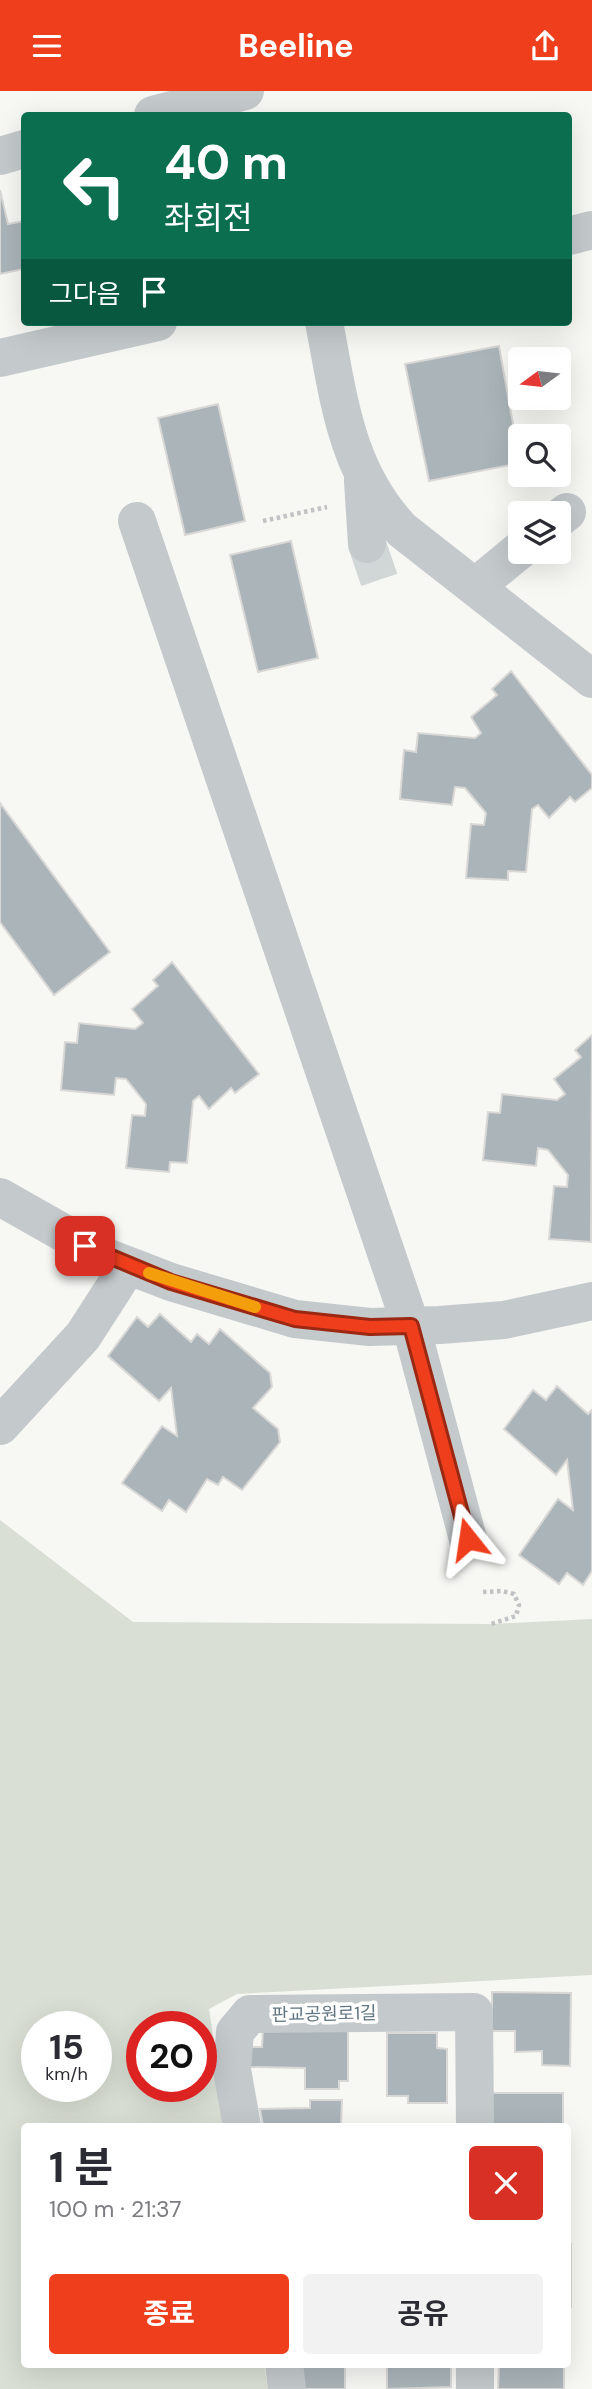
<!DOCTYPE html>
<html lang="ko">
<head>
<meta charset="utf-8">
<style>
  :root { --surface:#fff; --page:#f2f2f3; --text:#2b2b33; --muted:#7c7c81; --accent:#ef3e1c }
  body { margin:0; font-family:"DM Sans","Noto Sans KR",sans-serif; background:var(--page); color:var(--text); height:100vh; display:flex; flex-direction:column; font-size:26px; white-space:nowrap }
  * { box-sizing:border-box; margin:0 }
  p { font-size:23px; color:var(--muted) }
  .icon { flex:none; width:38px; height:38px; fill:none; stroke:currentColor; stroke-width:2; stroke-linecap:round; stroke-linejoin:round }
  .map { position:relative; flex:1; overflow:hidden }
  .sheet { position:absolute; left:21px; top:2032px; width:550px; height:245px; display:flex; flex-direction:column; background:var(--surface); border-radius:7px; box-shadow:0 7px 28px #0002 }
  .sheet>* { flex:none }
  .guide { position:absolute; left:21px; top:21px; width:551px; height:214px; border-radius:7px; box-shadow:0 7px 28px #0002; background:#0b6e4f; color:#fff; overflow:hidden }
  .needle { width:46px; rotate:255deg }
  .tools { position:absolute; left:508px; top:256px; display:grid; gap:14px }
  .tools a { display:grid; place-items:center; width:63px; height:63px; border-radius:7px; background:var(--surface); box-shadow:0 7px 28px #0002; font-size:35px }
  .speed { position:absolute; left:21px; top:1920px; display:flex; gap:14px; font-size:35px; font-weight:700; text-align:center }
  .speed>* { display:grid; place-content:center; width:91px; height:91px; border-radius:50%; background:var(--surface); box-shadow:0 7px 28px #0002; line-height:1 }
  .speed small { font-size:18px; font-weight:400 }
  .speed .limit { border:10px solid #d22; background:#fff; color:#111 }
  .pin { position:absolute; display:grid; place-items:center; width:60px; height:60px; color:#fff; margin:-30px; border-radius:14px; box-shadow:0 4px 10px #0006 }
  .me { position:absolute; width:77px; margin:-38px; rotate:345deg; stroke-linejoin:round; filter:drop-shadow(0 0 5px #0008) }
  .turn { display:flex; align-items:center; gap:24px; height:147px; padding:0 28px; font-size:32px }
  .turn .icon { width:91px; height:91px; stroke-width:2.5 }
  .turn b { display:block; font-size:49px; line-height:60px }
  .then { display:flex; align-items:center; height:66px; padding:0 28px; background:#0003; gap:14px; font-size:26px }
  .round { display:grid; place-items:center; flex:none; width:74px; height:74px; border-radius:7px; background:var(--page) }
  .head { display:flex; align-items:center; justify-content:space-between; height:119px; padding:0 28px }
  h1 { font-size:42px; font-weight:700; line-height:52px }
  .button { display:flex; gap:14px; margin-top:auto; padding:14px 28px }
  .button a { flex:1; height:80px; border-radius:7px; background:var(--accent); color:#fff; font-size:28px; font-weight:700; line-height:80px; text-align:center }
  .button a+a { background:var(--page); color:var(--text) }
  header { display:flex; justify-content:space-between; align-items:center; height:91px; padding:0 28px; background:var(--accent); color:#fff; font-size:32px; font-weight:700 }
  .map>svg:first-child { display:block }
  .green { fill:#d9dfd4; fill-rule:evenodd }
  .building { fill:#abb5b9; stroke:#d9d8d6; stroke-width:2 }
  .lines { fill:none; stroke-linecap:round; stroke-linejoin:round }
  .minor-tunnel { stroke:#d1d6d7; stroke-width:38; stroke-dasharray:38 19; stroke-linecap:butt }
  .path { stroke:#c0c2c4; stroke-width:4.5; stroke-dasharray:3.5 3.5; stroke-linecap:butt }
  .minor { stroke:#c4c9cc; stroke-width:38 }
  .route-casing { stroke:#9b2812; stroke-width:18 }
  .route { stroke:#ef3e1c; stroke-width:12 }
  .slow { stroke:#f59e0b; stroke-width:12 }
  .labels { text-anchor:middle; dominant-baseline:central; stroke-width:7; stroke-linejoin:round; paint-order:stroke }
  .street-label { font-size:18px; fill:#607581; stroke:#fff }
</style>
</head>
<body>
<header><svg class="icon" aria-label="menu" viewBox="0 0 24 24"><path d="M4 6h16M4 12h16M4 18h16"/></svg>Beeline<svg class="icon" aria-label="share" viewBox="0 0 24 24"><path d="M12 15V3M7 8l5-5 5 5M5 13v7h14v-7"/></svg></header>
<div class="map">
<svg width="592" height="2298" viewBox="0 0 592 2298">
  <rect width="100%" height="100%" fill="#f7f7f4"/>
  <path class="green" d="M0 1429 133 1531 491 1533 592 1528V1884L237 1903 209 1918 227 2035H24V2273H264L268 2298H0ZM37 1936H96V1995H37ZM142 1936H201V1995H142Z"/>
  <g class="building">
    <polygon points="0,99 8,133 24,130 24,178 0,183"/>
    <polygon points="499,255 520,372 429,390 405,273"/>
    <polygon points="218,313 245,430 185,444 158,327"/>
    <polygon points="291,450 318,567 258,581 230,464"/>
    <polygon points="511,580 592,684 592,697 575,711 570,706 549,727 538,714 532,718 526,781 508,780 508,789 466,787 471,733 484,734 486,722 465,697 455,696 452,714 400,708 404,659 416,661 418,642 475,647 481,642 471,626 497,604 492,598"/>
    <polygon points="0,712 110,861 54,904 0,831"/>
    <polygon points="172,871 259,983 235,1002 231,997 209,1018 199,1005 193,1010 187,1072 170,1071 169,1081 126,1077 132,1024 145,1025 146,1013 126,988 116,987 114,1004 61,999 65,951 77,952 79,932 135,938 143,932 132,918 158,895 153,889"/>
    <polygon points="592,944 591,1151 549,1148 554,1095 567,1096 568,1084 548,1059 538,1057 536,1075 483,1069 488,1021 500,1022 502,1003 557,1009 565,1003 554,988 581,966 575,959"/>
    <polygon points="160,1223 191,1251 197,1243 209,1253 220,1238 270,1282 272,1296 253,1317 278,1338 280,1351 242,1399 223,1386 218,1394 207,1388 186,1421 169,1409 162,1420 122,1392 162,1335 177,1345 171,1297 159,1310 108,1265 137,1226 148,1236"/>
    <polygon points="557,1295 588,1323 592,1319 592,1480 583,1494 567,1482 559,1493 519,1464 558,1408 573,1419 567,1369 556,1384 504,1338 533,1299 546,1309"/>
    <polygon points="492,1901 571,1902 570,1975 542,1974 542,1960 515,1961 515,1940 492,1940"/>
    <polygon points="263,1937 348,1937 348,1990 339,1990 339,1998 305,1998 305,1977 248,1976 248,1956 262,1956"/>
    <polygon points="387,1942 437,1942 437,1957 447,1958 447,2012 408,2012 408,2005 387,2005"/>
    <polygon points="491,2002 563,2002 563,2035 490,2035"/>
    <polygon points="310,2009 342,2009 341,2035 263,2035 260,2018 310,2017"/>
    <rect x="567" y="2153" width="4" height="63"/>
    <rect x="301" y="2273" width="44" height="25"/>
    <polygon points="387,2273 451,2273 451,2296 387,2298"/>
    <polygon points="499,2273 564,2273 564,2298 498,2298"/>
  </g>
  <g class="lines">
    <polyline class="minor-tunnel" points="367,453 385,506"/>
    <g class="path">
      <polyline points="263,430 327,416"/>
      <polyline points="483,1501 502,1500 514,1503 519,1514 516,1525 491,1533"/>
    </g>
    <g class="minor">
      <polyline points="153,24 245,0"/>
      <polyline points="0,65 24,58"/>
      <polyline points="569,145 592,139"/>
      <path d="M324 231C339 309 346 380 402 439L592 588"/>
      <polyline points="0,267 158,231"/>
      <polyline points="363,390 367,453"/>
      <polyline points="558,428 567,421"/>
      <polyline points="137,430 411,1235 468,1448"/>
      <polyline points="475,496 520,459"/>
      <polyline points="0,1106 106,1166 171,1191 295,1228 370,1236 440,1234 504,1229 592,1210"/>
      <polyline points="0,1335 83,1245 128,1175"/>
      <polyline points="242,2035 232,1979 235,1941 250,1923 474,1921 475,2035"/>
      <polyline points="284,2273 287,2298"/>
      <polyline points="475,2273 475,2298"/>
    </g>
  </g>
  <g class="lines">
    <defs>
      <polyline id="route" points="85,1155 171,1191 295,1228 370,1236 411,1235 468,1448"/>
    </defs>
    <use href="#route" class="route-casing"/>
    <use href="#route" class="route"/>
    <polyline class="slow" points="149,1182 255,1216"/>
  </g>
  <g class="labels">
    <g class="street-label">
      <text transform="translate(324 1923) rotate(-1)">판교공원로1길</text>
    </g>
  </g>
</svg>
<div class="tools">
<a><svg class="needle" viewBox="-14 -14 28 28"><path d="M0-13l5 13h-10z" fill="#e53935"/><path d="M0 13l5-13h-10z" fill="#7c7c81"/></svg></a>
<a><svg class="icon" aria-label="search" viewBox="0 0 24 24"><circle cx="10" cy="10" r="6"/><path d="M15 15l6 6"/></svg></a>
<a><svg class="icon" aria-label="layers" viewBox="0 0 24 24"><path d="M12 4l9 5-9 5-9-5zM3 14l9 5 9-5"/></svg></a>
</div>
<div class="speed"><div>15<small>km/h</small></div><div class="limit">20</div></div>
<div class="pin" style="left:85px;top:1155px;background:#d93025"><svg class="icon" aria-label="arrive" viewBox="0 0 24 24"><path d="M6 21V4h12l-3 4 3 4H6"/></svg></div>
<svg class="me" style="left:468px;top:1448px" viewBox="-20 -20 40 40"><path d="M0-17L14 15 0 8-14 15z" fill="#ef3e1c" stroke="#fff" stroke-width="4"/></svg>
<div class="guide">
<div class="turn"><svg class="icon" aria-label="left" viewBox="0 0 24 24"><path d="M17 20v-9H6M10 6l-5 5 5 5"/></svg><div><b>40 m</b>좌회전</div></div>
<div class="then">그다음<svg class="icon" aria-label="arrive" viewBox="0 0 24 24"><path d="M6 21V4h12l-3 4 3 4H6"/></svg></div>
</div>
<section class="sheet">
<div class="head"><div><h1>1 분</h1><p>100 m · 21:37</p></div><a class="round" style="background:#d93025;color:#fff"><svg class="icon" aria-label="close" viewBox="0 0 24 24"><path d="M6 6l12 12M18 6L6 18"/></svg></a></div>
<div class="button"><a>종료</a><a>공유</a></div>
</section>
</div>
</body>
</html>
